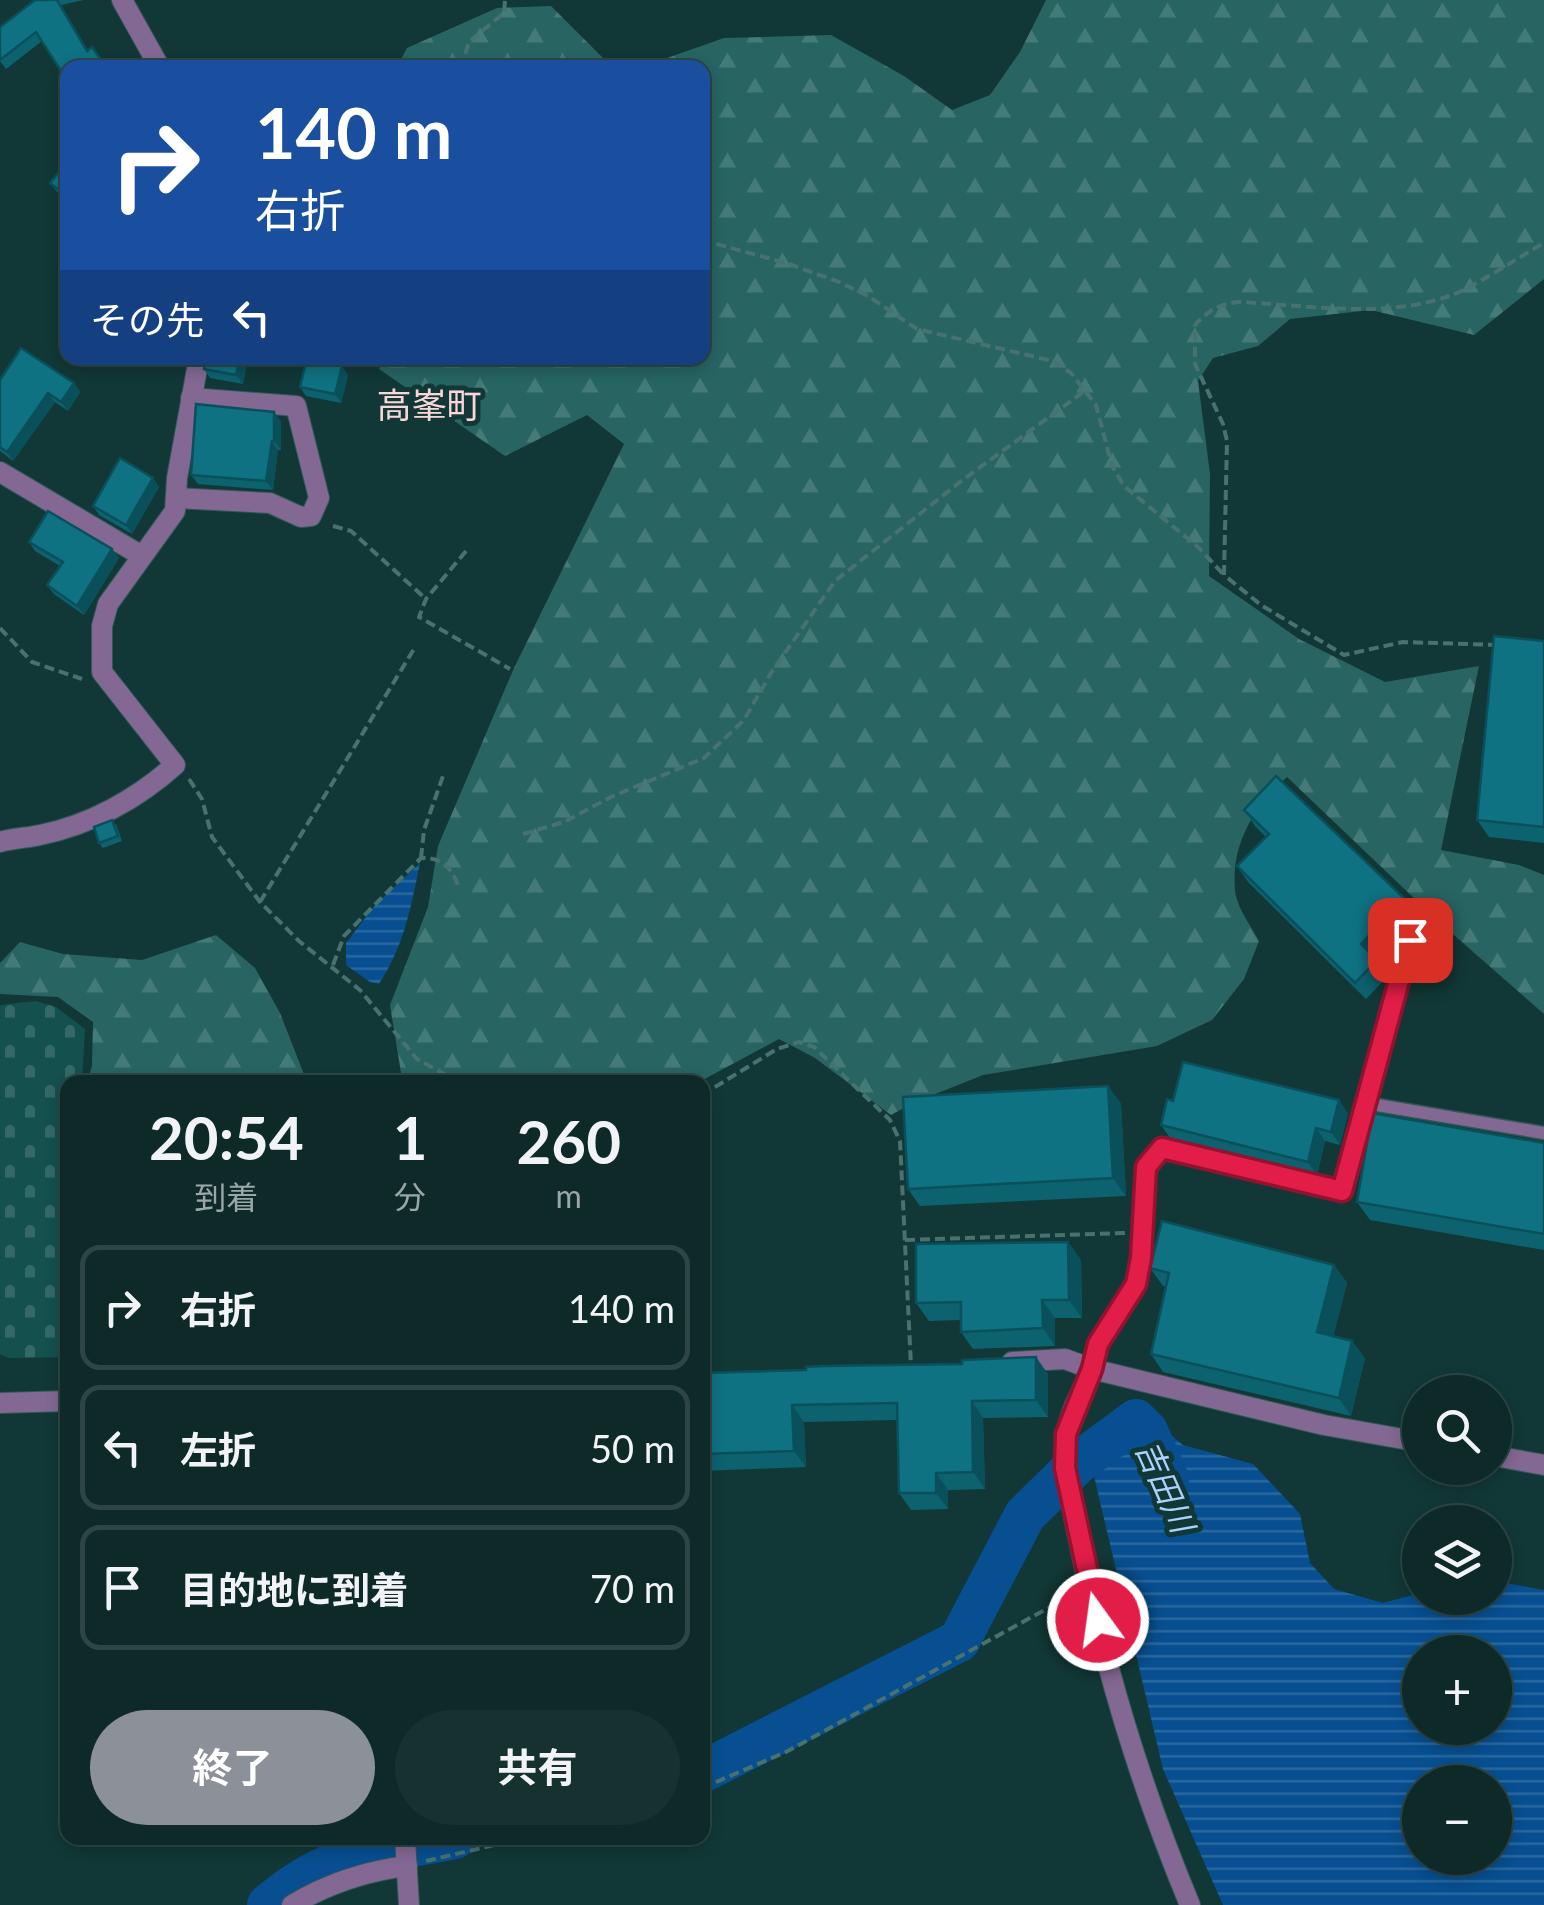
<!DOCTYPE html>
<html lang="ja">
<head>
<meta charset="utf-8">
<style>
  :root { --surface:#0d2a28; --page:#163230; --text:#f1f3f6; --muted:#9aa7a8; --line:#2d4645; --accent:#8c9099 }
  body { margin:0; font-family:Lato,"Noto Sans JP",sans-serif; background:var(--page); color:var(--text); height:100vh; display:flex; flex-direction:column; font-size:38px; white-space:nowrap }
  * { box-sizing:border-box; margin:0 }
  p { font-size:32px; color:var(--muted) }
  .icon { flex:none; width:55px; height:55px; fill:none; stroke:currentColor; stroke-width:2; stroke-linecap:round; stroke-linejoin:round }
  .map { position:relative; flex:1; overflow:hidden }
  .side { position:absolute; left:60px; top:1075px; width:650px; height:770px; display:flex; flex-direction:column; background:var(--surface); border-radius:20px; box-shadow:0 5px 15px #0003,0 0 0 2px var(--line) }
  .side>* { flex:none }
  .banner { position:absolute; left:60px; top:60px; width:650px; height:305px; border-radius:20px; box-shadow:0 5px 15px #0003,0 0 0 2px var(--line); background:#1a4fa0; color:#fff; overflow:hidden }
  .tools { position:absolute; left:1402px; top:1375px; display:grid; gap:20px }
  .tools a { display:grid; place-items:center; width:110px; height:110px; border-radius:50%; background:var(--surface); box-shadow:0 5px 15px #0003,0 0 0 2px var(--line); font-size:50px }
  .pin { position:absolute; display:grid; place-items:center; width:85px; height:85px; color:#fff; margin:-42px; border-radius:20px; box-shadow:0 5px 15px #0006 }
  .me { position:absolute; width:110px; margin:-55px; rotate:346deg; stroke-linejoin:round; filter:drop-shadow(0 0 8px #0008) }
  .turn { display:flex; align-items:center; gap:35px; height:210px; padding:0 30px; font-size:45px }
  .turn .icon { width:130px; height:130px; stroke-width:2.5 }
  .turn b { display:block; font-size:70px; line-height:85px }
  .then { display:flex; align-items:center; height:95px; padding:0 30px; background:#0003; gap:20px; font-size:38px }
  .eta { display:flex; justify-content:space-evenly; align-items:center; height:170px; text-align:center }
  .eta b { font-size:60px; font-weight:700; line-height:70px }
  .button { display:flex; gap:20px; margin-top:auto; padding:20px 30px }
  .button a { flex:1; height:115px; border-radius:60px; background:var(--accent); color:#fff; font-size:40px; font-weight:700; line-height:115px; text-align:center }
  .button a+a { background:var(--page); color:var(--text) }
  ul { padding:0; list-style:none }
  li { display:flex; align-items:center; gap:30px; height:125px; margin:0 20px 15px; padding:0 10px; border:5px solid var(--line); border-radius:20px }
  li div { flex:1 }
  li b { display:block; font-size:38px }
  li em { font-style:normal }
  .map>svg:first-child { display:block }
  .forest { fill:url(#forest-firs) }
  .cemetery { fill:url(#cemetery-stones) }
  .water { fill:url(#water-rules); fill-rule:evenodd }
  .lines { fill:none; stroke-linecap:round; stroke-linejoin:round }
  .river { stroke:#074f90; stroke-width:42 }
  .lane-casing { stroke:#2f5856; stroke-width:15 }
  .street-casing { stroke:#2f5856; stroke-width:22 }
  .path { stroke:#477270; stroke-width:4; stroke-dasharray:10 5; stroke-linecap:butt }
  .lane { stroke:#826892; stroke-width:12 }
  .street { stroke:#826892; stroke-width:20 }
  .wall { fill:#0d6270 }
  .shaded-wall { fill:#0a505b }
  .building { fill:#0f7282; stroke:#0a505b; stroke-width:2.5 }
  .route-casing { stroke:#92132f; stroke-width:25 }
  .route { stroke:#e11d48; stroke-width:18 }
  .labels { text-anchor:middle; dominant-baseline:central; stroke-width:10; stroke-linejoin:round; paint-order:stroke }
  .water-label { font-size:32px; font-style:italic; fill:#abd1fd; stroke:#113836 }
  .quarter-label { font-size:35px; fill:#f9d6d8; stroke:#113836 }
</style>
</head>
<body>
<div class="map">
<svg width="1544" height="1905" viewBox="0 0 1544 1905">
  <defs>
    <pattern id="forest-firs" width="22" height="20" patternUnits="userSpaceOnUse" patternTransform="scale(2.5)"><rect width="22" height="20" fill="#276462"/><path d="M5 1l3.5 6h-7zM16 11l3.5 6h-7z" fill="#447a78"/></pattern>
    <pattern id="cemetery-stones" width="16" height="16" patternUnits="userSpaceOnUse" patternTransform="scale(2.5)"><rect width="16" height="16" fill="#14504e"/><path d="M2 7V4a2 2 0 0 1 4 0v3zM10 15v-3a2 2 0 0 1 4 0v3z" fill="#346968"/></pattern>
    <pattern id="water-rules" width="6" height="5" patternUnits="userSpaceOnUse" patternTransform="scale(2.5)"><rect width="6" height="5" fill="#074f90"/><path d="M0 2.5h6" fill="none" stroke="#2968a0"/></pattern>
  </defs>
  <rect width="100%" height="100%" fill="#113836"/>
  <g class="forest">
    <path d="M1046 0H1544V279L1474 335 1371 310 1290 319 1258 346 1213 358 1198 381 1210 474 1209 576 1299 639 1385 682 1479 666 1441 850 1519 865 1544 875V1014L1438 921 1287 777C1254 807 1231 843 1235 890 1236 906 1251 926 1259 941L1244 979 1212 1020 1157 1046 983 1075 913 1103 891 1115 815 1058 779 1039 699 1082H400L402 1079 390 1005 428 907 438 846 514 668 624 444 587 415 505 456 379 369 384 358H702V68L397 67 407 48 497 8 551 6 606 61 650 64 724 38 831 35 904 76 952 110 990 95 1020 52Z"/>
    <polygon points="216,935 255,968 280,1013 307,1082 87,1082 92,1066 93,1022 58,997 0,994 0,963 20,942 63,954 142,960"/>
  </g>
  <polygon class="cemetery" points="36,1001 56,1007 85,1029 82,1082 68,1082 67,1120 64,1128 68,1134 67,1357 8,1358 0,1354 0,1005"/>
  <g class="water">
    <path d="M420 863C411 907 404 946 379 984L370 982 346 965V943L376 904Z"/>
    <path d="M1152 1419 1183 1445 1253 1464 1300 1514 1310 1563 1334 1589 1383 1603 1420 1593V1598H1495V1581L1544 1590V1905H1223L1163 1769 1093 1472ZM1420 1652H1495V1728H1420ZM1420 1782H1495V1858H1420Z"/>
  </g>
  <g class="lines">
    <g class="river">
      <polyline points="702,1772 959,1641 1025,1515 1079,1462 1136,1420 1147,1431 1168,1479"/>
      <path d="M268 1905C334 1848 376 1855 455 1838"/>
    </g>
    <defs>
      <g id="lane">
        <polyline points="1365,1103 1411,941"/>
        <polyline points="1092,1369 1097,1345 1136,1284 1141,1258 1146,1167 1162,1147 1341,1191 1365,1103 1544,1133"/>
      </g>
      <g id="street">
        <polyline points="122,0 160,68"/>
        <polyline points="0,472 142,556"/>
        <polyline points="176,498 270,503 301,517 311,516 319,498 296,406 191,398"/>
        <path d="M0 842C13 838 27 838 40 835 90 825 137 799 175 765L102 672V626L108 604 175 511 177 478 199 358"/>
        <polyline points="1012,1362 1065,1359 1092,1369 1324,1425 1420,1442"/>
        <path d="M1092 1369C1082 1391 1067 1415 1066 1440 1063 1476 1073 1511 1080 1546 1105 1669 1142 1790 1190 1905"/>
        <polyline points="0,1403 68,1401"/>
        <polyline points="1495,1456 1544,1465"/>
        <polyline points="405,1838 409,1905"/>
        <path d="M292 1905C329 1883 365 1871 407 1866"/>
      </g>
    </defs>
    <use href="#lane" class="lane-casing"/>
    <use href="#street" class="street-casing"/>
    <g class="path">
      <polyline points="468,68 464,58 469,42 504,13 505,0"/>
      <polyline points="702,240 786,263 839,282 868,296 917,329 1053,361 1071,373 1096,405 1112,466 1124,486 1198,547 1224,575"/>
      <polyline points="333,526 351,531 426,599"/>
      <polyline points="466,551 426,599 419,617 510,669"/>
      <polyline points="0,628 32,662 82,679"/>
      <path d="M1498 645 1403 642 1344 655 1261 605 1224 575 1227 441 1223 424 1195 364V325C1209 310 1219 304 1239 302 1306 305 1384 319 1449 296 1475 287 1517 258 1544 243"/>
      <polyline points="189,779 202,799 212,837 260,902 299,941 360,990 417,1059 459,1082"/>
      <polyline points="523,834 564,822 611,797 704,758 744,720 771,673 835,581 960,482 1086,390"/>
      <polyline points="421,858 424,830 443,776"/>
      <polyline points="260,902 414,649"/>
      <path d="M333 965 344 936 421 858C441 857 451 867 458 885"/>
      <polyline points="702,1095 777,1049 799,1042 814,1047 890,1120 900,1141 911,1366"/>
      <polyline points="905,1240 1125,1233"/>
      <polyline points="702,1788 786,1752 1070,1596"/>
      <polyline points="426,1861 524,1838"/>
    </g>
    <use href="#lane" class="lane"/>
    <use href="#street" class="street"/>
  </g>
  <g class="wall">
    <polygon points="35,0 84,0 61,5 87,50 107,68 42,41 6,69 0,61 0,27"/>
    <polygon points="68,161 68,201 57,192 50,183"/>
    <polygon points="206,358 248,358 243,384 210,378 204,369"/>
    <polygon points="348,375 341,403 306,396 300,387"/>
    <polygon points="0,380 74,383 80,392 68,411 55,402 13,461 0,451"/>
    <polygon points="274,412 281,422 281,450 278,450 273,490 198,484 191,475"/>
    <polygon points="153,478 159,487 132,534 99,515 93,506"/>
    <polygon points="29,542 119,558 84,615 54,594 47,585 60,566 35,551"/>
    <polygon points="1544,641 1544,843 1489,837 1477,820"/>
    <polygon points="1244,810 1415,914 1374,958 1388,976 1366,999 1248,882 1237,866 1266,837 1255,826"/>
    <polygon points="116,824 122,841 103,848 99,843"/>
    <polygon points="1108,1086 1121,1104 1126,1196 920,1206 908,1189"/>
    <polygon points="1173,1101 1348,1113 1340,1145 1325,1141 1317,1175 1170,1138 1161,1125"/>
    <polygon points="1544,1143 1544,1250 1370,1220 1357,1202"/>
    <polygon points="1068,1242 1081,1260 1082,1318 1055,1318 1055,1346 973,1349 961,1332 961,1320 929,1321 916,1303"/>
    <polygon points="1334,1265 1347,1283 1333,1336 1365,1358 1351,1416 1163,1372 1151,1354 1166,1286 1163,1286 1150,1268"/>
    <polygon points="702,1373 1048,1374 1048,1417 983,1418 985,1489 948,1490 948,1509 911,1510 899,1493 897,1420 804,1422 806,1467 702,1471"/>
  </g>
  <g class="shaded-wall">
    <polygon points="240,358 248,358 243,384 236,375"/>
    <polygon points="342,366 348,375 341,403 335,394"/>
    <polygon points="74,383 80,392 68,411 61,402"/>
    <polygon points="48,393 55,402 13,461 7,452"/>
    <polygon points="274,412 281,422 281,450 274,441"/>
    <polygon points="272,441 278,450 273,490 266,481"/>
    <polygon points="153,478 159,487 132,534 126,525"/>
    <polygon points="112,549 119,558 84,615 77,606"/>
    <polygon points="1404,898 1415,914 1372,960 1361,944"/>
    <polygon points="1108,1086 1121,1104 1126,1196 1113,1178"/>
    <polygon points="1339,1100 1348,1113 1340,1145 1331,1132"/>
    <polygon points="1316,1128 1325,1141 1317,1175 1308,1162"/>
    <polygon points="1068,1242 1081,1260 1082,1318 1069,1300"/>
    <polygon points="1334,1265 1347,1283 1330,1350 1317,1332"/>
    <polygon points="1042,1300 1055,1318 1055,1346 1043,1328"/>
    <polygon points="1352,1341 1365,1358 1351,1416 1339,1398"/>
    <polygon points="1036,1357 1048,1374 1048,1417 1036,1400"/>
    <polygon points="972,1401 983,1418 985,1489 973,1472"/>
    <polygon points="792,1405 804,1422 806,1467 794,1451"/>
    <polygon points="936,1473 948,1490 948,1509 936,1493"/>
  </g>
  <g class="building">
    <polygon points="35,0 57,0 87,51 92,47 107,68 68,68 68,82 36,32 0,60 0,27"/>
    <polygon points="68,161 68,197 50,183"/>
    <polygon points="21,348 74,383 61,402 48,393 7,452 0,447 0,380"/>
    <polygon points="206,358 240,358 236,375 204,369"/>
    <polygon points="307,358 342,366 335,394 300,387"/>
    <polygon points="196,404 274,412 274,441 272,441 266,481 191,475"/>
    <polygon points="120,458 153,478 126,525 93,506"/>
    <polygon points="48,511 112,549 77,606 47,585 63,562 29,542"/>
    <polygon points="1494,636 1544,641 1544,827 1477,820"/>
    <polygon points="1276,776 1404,898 1361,944 1377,960 1355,983 1237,866 1269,834 1244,810"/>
    <polygon points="112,820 118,836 99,843 94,827"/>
    <polygon points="1183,1062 1339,1100 1331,1132 1316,1128 1308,1162 1161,1125 1167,1099 1173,1101"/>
    <polygon points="1108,1086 1113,1178 908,1189 903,1097"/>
    <polygon points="1372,1113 1544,1143 1544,1234 1357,1202"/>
    <polygon points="1162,1221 1334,1265 1317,1332 1352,1341 1339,1398 1151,1354 1169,1273 1150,1268"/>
    <polygon points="1068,1242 1069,1300 1042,1300 1043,1328 961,1332 961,1302 916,1303 916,1244"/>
    <polygon points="1036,1357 1036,1400 972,1401 973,1472 936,1473 936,1493 899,1493 897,1403 792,1405 794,1451 702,1454 702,1373 806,1370 806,1367 823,1366 962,1364 962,1360"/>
  </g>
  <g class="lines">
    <defs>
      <polyline id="route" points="1098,1620 1065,1468 1066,1434 1092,1369 1098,1344 1136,1284 1141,1258 1146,1167 1162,1148 1342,1191 1410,940"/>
    </defs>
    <use href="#route" class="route-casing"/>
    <use href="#route" class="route"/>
  </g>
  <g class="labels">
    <g class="water-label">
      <text transform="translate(1166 1486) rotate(66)">吉田川</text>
    </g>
    <g class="quarter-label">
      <text x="429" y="404">高峯町</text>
    </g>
  </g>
</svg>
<div class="tools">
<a><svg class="icon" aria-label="search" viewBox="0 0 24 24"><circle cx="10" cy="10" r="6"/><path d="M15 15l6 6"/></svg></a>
<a><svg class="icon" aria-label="layers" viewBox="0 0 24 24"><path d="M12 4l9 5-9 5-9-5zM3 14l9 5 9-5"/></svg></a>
<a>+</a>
<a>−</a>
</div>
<div class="pin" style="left:1410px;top:940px;background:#d93025"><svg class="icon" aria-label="arrive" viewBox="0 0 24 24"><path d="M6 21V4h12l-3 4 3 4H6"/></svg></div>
<svg class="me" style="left:1098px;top:1620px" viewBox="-20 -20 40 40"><circle r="17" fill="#e11d48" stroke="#fff" stroke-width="3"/><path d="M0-11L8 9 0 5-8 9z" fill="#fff"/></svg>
<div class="banner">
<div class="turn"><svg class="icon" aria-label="right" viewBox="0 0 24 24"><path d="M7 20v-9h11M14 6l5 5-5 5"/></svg><div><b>140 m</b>右折</div></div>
<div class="then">その先<svg class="icon" aria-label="left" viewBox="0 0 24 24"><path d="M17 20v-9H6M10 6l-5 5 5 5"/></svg></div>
</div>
<section class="side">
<div class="eta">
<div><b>20:54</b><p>到着</p></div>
<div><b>1</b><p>分</p></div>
<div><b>260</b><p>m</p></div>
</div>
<ul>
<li><svg class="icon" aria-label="right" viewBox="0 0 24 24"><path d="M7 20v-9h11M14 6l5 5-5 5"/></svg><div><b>右折</b></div><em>140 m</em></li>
<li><svg class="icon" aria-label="left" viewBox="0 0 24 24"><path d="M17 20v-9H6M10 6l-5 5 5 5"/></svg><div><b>左折</b></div><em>50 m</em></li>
<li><svg class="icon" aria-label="arrive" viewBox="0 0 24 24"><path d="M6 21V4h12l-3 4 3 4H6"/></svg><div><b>目的地に到着</b></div><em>70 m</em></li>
</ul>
<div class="button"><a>終了</a><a>共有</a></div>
</section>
</div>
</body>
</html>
